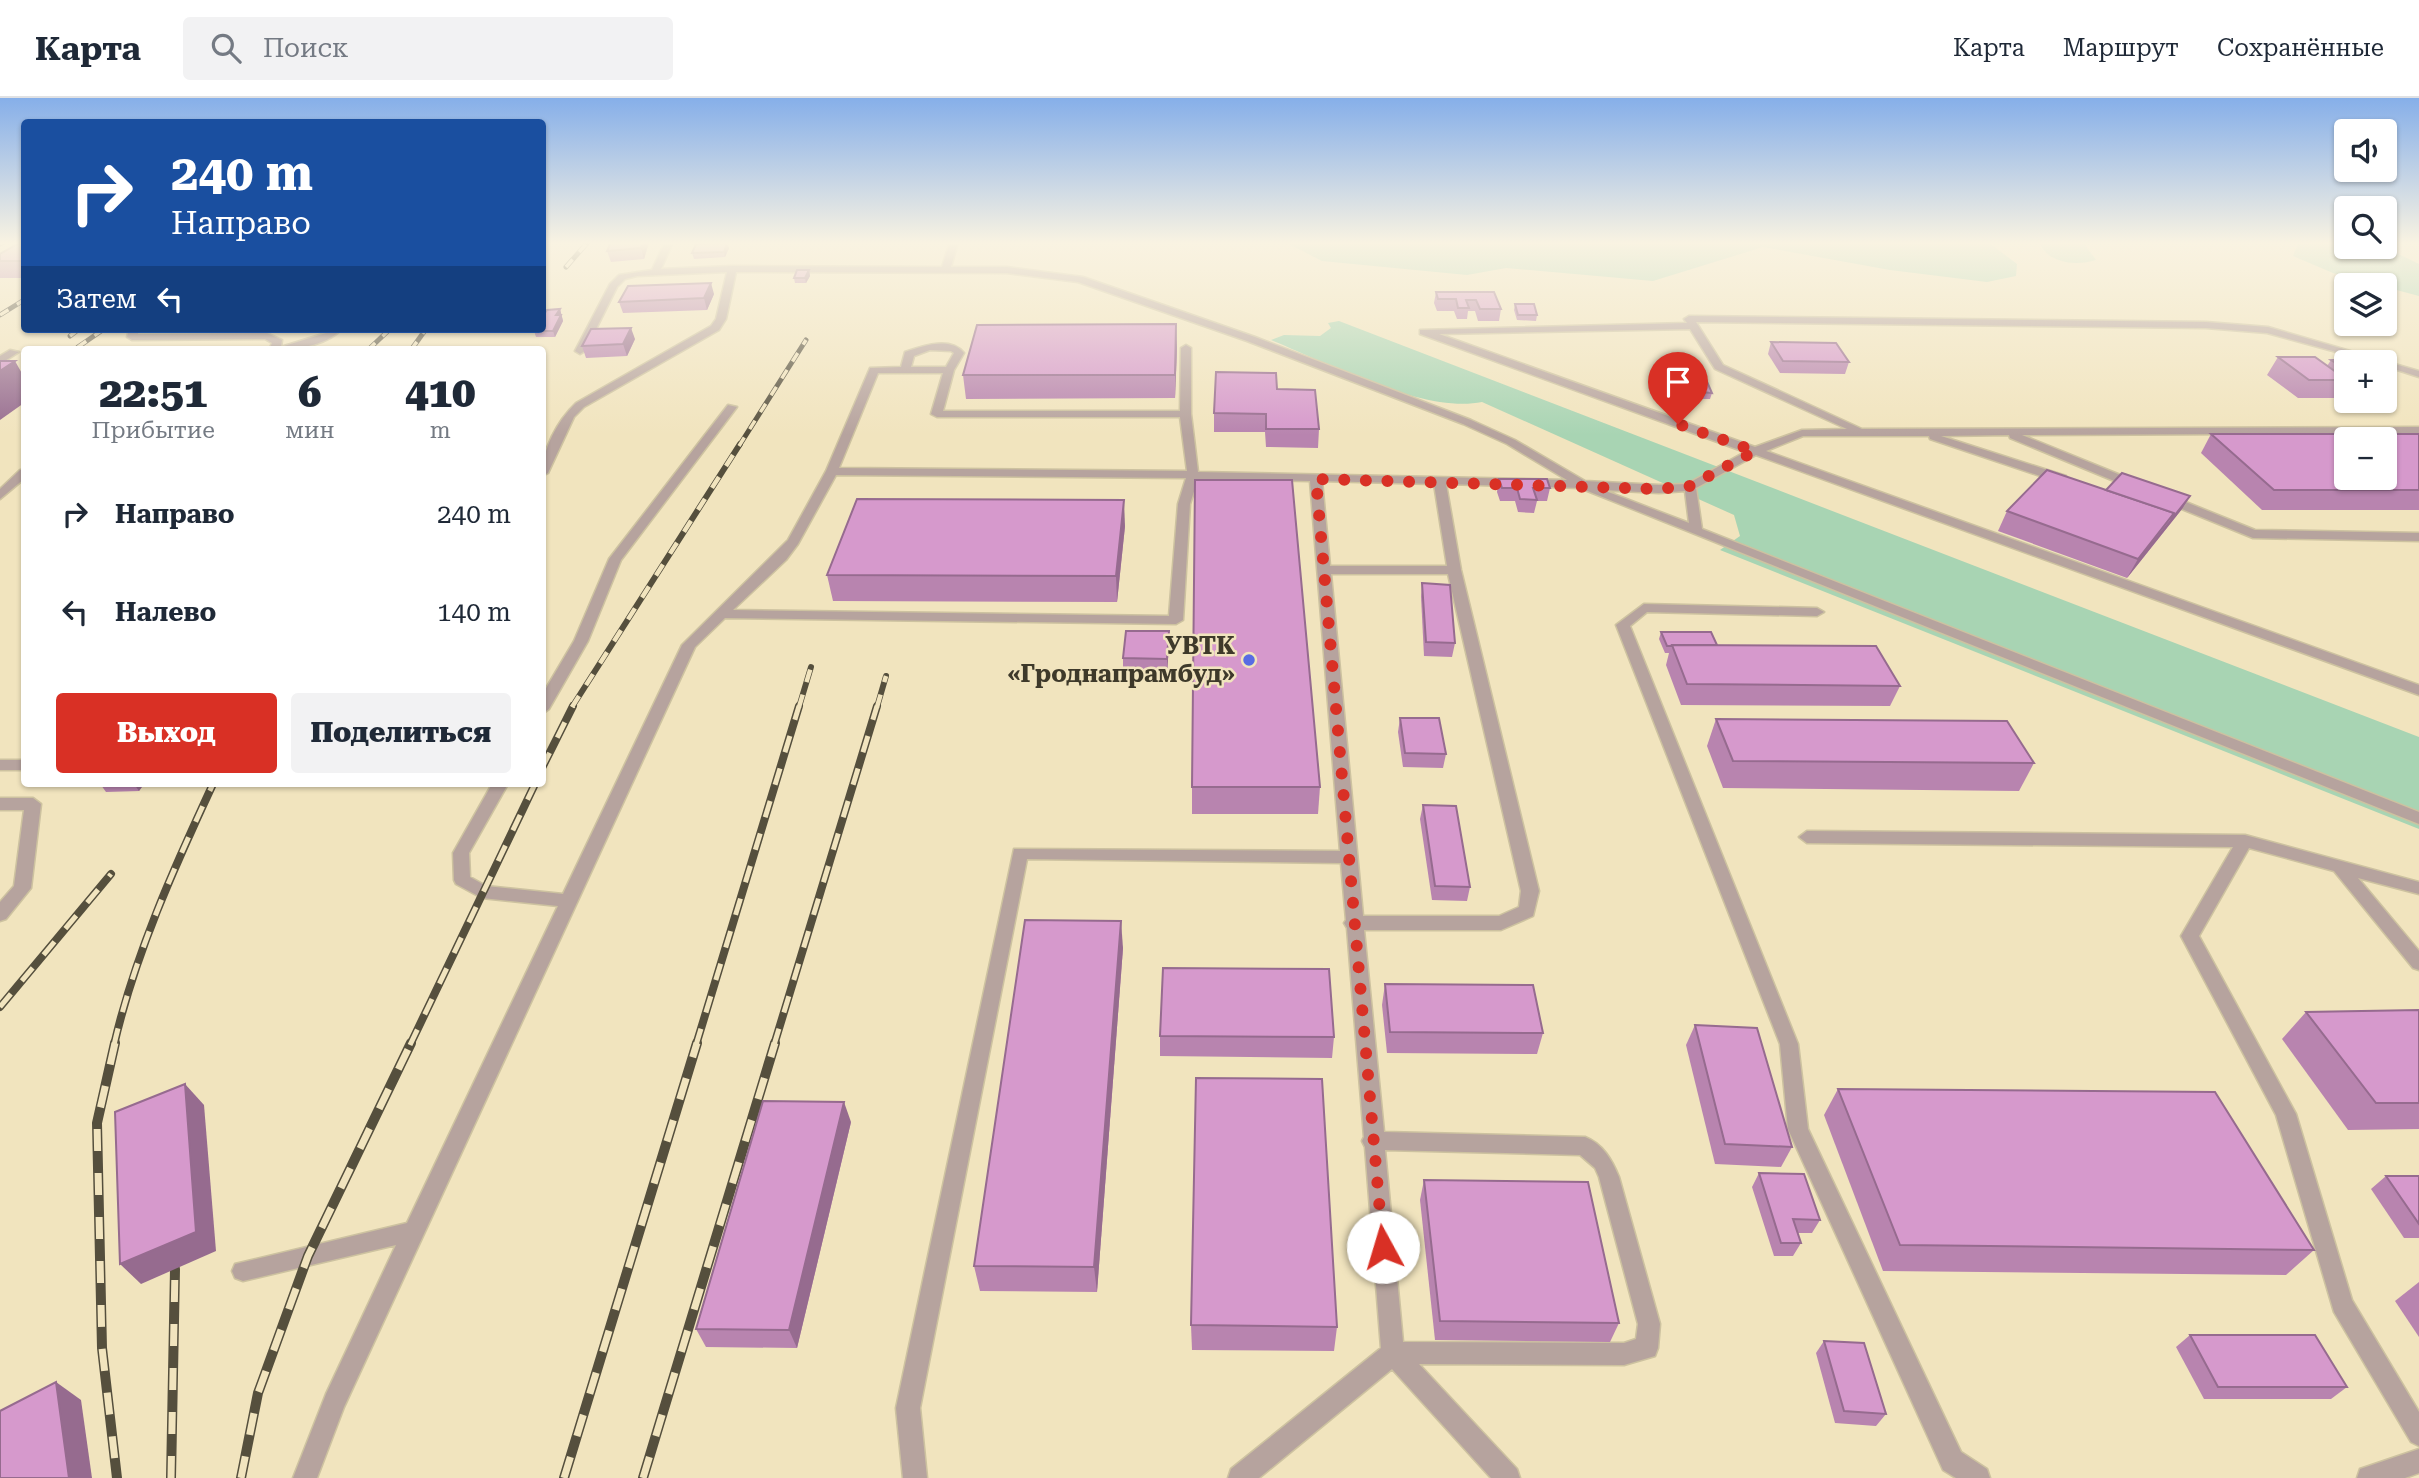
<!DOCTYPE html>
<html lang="ru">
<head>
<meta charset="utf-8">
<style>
  :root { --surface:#fff; --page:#f2f2f3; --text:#1f2937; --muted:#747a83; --line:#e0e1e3; --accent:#d93025 }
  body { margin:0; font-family:"Roboto Serif",serif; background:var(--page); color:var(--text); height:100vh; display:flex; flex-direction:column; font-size:26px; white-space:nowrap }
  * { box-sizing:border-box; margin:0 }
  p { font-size:23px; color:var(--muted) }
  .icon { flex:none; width:38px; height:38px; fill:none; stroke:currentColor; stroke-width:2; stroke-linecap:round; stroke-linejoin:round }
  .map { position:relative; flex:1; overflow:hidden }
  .sheet { position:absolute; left:21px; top:248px; width:525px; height:441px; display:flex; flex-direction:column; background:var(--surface); border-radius:7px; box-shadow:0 2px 5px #0004 }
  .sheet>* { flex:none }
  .guide { position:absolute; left:21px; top:21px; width:525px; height:214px; border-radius:7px; box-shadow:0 2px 5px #0004; background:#1a4fa0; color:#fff; overflow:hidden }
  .controls { position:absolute; left:2334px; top:21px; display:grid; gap:14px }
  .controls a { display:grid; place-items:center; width:63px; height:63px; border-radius:7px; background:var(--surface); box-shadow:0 2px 5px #0004; font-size:35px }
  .pin { position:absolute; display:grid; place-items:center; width:60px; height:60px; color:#fff; margin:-72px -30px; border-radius:50% 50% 50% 0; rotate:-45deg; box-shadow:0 0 7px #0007 }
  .pin .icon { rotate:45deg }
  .me { position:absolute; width:77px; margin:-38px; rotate:354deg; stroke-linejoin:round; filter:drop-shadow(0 0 5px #0008) }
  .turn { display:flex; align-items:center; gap:24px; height:147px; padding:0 35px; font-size:32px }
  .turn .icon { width:91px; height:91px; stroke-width:2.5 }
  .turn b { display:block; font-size:49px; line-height:60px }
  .then { display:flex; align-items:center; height:66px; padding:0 35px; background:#0003; gap:14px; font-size:26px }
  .eta { display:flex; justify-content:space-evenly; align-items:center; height:119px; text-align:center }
  .eta b { font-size:42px; font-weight:800; line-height:49px }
  .button { display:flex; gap:14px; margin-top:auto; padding:14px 35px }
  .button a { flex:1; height:80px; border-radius:7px; background:var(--accent); color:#fff; font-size:28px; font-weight:800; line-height:80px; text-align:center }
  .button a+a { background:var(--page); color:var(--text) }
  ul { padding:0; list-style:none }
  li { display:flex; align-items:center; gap:21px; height:98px; padding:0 35px }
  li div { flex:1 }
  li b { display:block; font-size:26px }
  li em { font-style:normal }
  header { display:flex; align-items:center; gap:42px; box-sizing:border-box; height:98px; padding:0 35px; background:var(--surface); border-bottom:2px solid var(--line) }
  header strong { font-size:33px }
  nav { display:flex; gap:38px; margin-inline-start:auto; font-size:24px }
  .search { width:490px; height:63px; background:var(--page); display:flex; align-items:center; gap:18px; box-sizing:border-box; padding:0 24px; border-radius:7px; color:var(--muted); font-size:26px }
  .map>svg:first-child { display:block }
  .green { fill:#a8d4b3 }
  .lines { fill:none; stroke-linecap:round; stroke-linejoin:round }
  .service-casing { stroke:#cdc2a0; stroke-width:3 }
  .service { fill:#b6a39e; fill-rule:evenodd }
  .rail-far3-casing { stroke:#554f3d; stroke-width:5 }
  .rail-far2-casing { stroke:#554f3d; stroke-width:6 }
  .rail-far1-casing { stroke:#554f3d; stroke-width:8 }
  .rail-casing { stroke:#554f3d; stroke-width:10 }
  .rail-far3 { stroke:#f1e4be; stroke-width:3.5; stroke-dasharray:10; stroke-linecap:butt }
  .rail-far2 { stroke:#f1e4be; stroke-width:4.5; stroke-dasharray:13; stroke-linecap:butt }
  .rail-far1 { stroke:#f1e4be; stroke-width:5; stroke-dasharray:17; stroke-linecap:butt }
  .rail { stroke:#f1e4be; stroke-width:7; stroke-dasharray:22; stroke-linecap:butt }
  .wall { fill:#b884af }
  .shaded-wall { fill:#966b8f }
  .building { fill:#d699cc; stroke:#966b8f; stroke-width:2; fill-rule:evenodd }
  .route { stroke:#d93025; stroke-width:12; stroke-dasharray:0 21.6 }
  .poi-dot { fill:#586ce3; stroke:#f1e4be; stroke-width:2.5 }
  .labels { text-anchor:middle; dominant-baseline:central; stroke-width:5; stroke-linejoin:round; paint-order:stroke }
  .poi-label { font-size:24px; font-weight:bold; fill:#3e392a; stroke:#f1e4be; text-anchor:end }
</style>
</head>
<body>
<header>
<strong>Карта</strong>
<div class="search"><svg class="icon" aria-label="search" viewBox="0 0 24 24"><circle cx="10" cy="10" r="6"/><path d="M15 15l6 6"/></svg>Поиск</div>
<nav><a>Карта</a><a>Маршрут</a><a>Сохранённые</a></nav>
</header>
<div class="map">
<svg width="2419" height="1380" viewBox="0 0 2419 1380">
  <rect width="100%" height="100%" fill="#f1e4be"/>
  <g class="green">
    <polygon points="1285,144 1988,144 2017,166 2016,178 1987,184 1890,172 1763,149 1653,183 1506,170 1467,177 1322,163"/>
    <path d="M2039 144H2083L2096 162C2076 168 2048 166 2039 144Z"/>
    <polygon points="2299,144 2347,144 2347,149 2384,149 2419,166 2419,198 2333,175 2293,158"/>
    <path d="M1339 223 2419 639V731L1720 452 1740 438 1734 417 1482 304C1424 316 1327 265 1271 242L1284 237 1320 238 1331 230 1328 225Z"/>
  </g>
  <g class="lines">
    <defs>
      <g id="service">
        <path d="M665 144H673L661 171 732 168 942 169 950 144H958L951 169H1007L1083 179 1255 239 1471 322 1515 342 1585 383 1659 387 1687 386 1745 354 1420 236V232L1687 225 1684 221 1689 218 2206 224 2268 229 2419 273V279L2385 268V264H2373L2267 235 2206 230 1696 224 1723 267 1862 331 2419 329V335L2022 337 2140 385V391L2136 392 2010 340 2009 337 1941 338 2066 378V384H2058L1930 341 1929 338H1803L1766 353 2419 587V597L1756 357 1696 390 1702 431 2419 714V726L1580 390 1446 386 1461 472 1539 793 1533 818 1501 832H1364L1384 1034 1585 1039C1603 1046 1612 1062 1619 1079L1660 1226 1658 1250 1655 1258 1624 1267 1419 1266 1517 1371 1520 1380H1491L1392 1271 1259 1380H1228L1231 1371 1381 1250 1365 1049 1362 1043 1364 1039 1347 830 1344 825 1346 822 1341 765 1027 761 920 1310 927 1380H903L896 1310 1014 751 1340 753 1310 383 1198 381 1190 406 1183 522 1176 526 725 520 695 549 344 1309 317 1380H293L326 1296 396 1147 243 1183 235 1180 232 1173 235 1166 407 1125 558 808 482 800 456 786 454 782 453 755 492 686H508L469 755 470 779 486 788 563 796 682 547 788 442 826 373 870 270 901 269 905 254C923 248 950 238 964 255L954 272 943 313H1180L1181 250 1186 247 1191 250V316L1198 374 1567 382 1507 346 1463 326 1247 243 1078 184 1007 175 736 174 726 221 719 232 584 309 574 319 548 375 542 378C542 352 557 323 576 305L711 228 716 221 727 174 637 178 625 181 617 189 585 253 580 256 575 253 610 186 619 177 652 172ZM1690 231 1715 271 1847 331 1802 332 1755 349 1439 236ZM930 252 951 253 954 255 946 269H911L914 258ZM878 275H943L931 316 937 319H1180L1187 373 839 370ZM836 377 1186 380 1178 406 1169 518 733 512 786 462 798 446ZM1322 383 1434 386 1447 468H1330ZM1603 392 1659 395 1685 393 1689 425ZM1331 476H1448L1521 793 1519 809 1499 818H1363ZM1385 1052 1580 1057 1595 1070 1599 1079 1638 1226 1636 1241 1624 1245 1403 1244Z"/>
        <path d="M129 231H139L138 236 267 235 282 242 281 249 326 235 331 231H342C325 249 292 252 269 252L272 245 265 241 132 242 127 239Z"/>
        <polygon points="10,252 19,254 0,266 0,258"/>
        <polygon points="728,307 737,309 621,462 588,543 549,611 542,616 542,597 574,543 609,461"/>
        <polygon points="20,372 24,372 24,381 0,401 0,391"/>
        <polygon points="2166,396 2255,432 2419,435 2419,443 2253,440 2162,403 2160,400"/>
        <polygon points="1644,506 1817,510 1824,514 1817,518 1647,514 1630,528 1798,946 1808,1031 1961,1354 1987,1371 1990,1380 1956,1380 1943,1372 1788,1031 1780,946 1616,527"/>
        <rect x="0" y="662" width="24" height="10"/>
        <polygon points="0,700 33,700 41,706 31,790 6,821 0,823 0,804 14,788 24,712 0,712"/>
        <polygon points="1807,733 2245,737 2419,784 2419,796 2358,780 2419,853 2419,872 2413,870 2334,773 2249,750 2199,838 2296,1016 2352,1202 2419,1314 2419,1348 2411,1344 2334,1214 2276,1017 2181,838 2233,749 1807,745 1799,739"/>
        <polygon points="2419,1351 2419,1375 2405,1380 2357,1380 2360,1371"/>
      </g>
    </defs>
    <use href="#service" class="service-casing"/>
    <use href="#service" class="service"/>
    <defs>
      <g id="rail-far3">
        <polyline points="0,146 4,144"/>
        <polyline points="566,169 588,144"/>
        <polyline points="0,217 24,202"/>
        <polyline points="70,238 79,231"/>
        <polyline points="78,249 104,231"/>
        <polyline points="368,252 390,231"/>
        <polyline points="411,252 426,231"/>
        <polyline points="739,348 806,242"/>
      </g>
      <g id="rail-far2">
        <polyline points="572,609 740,346"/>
        <polyline points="799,609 811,569"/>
        <polyline points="877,609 886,578"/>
      </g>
      <g id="rail-far1">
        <polyline points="542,670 573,608"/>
        <polyline points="0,909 111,776"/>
        <path d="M114 947C135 856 174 770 213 686"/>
        <polyline points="410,947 535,686"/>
        <polyline points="696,947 799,608"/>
        <polyline points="774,947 877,608"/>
      </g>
      <g id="rail">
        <polyline points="115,945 97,1025 102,1250 117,1380"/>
        <polyline points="171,1380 175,1171"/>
        <polyline points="241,1380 258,1295 308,1158 411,945"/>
        <polyline points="564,1380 697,945"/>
        <polyline points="643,1380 775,945"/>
      </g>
    </defs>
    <use href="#rail-far3" class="rail-far3-casing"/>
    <use href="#rail-far2" class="rail-far2-casing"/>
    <use href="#rail-far1" class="rail-far1-casing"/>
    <use href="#rail" class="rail-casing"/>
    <use href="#rail-far3" class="rail-far3"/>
    <use href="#rail-far2" class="rail-far2"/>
    <use href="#rail-far1" class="rail-far1"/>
    <use href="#rail" class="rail"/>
  </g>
  <g class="wall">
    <polygon points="24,144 24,180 0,180 0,156"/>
    <polygon points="611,144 649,144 644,161 611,164 607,153"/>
    <polygon points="729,150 725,159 694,161 692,155"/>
    <polygon points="809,172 810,178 806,185 795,185 794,180"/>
    <polygon points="1436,194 1494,194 1501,211 1499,223 1478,223 1475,213 1468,213 1467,221 1457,221 1454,213 1437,213 1434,205"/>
    <polygon points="714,196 707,212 623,215 619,204"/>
    <polygon points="1515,206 1537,217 1536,223 1517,222 1514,212"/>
    <polygon points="560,211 563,223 555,239 536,239 534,233"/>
    <polygon points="635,241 627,258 586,260 582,248"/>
    <polygon points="1771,244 1849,264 1845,276 1780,275 1768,256"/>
    <polygon points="1177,249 1175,300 966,301 963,277"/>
    <polygon points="2278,259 2327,268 2331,262 2347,264 2347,281 2330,269 2347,282 2347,284 2336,300 2298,300 2267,277"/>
    <polygon points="1694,278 1712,295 1710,301 1698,301 1692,285"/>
    <polygon points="1277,291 1319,331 1318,350 1266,349 1265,334 1214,334 1214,315"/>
    <polygon points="2211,336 2419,336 2419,412 2262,412 2201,355"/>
    <polygon points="1499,381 1550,390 1547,403 1537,403 1534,415 1518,414 1515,403 1500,403 1497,394"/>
    <polygon points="2106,392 2190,398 2182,411 2127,480 1998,433 2007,413"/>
    <polygon points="1125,428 1117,504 833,503 827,477"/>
    <polygon points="1422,485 1455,545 1452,559 1424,558 1421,499"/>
    <polygon points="1169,533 1169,547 1167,575 1123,574 1123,560"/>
    <polygon points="1661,534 1717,547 1900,588 1890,608 1681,607 1666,567 1669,555 1665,555 1659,541"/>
    <polygon points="1400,620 1446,656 1443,670 1403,669 1398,634"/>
    <polygon points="1716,621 2034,665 2019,693 1723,690 1707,648"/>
    <polygon points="102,686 144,686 139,693 106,694 101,687"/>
    <polygon points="1192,689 1320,689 1318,716 1192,716"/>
    <polygon points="1423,707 1470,789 1467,803 1432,802 1420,721"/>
    <polygon points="1123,850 1097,1194 980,1193 974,1168"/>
    <polygon points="1385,886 1543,935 1537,956 1387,955 1382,907"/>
    <polygon points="2419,912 2419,1031 2348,1032 2282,941 2306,914"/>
    <polygon points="1695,927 1792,1049 1781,1069 1715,1066 1686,947"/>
    <polygon points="1160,938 1334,939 1332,960 1160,958"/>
    <polygon points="1838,991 2314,1152 2286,1177 1883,1173 1824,1017"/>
    <polygon points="851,1024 797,1250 706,1249 696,1231"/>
    <polygon points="1759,1075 1820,1122 1812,1135 1797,1135 1801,1145 1793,1158 1774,1158 1752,1089"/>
    <polygon points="2386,1078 2419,1078 2419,1140 2404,1140 2371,1091"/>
    <polygon points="1424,1082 1619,1225 1610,1244 1435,1242 1420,1102"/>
    <polygon points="2419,1184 2419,1239 2395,1203"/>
    <polygon points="1191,1227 1337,1229 1334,1253 1192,1252"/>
    <polygon points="2190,1237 2347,1289 2331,1301 2204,1301 2176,1249"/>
    <polygon points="1824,1243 1886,1316 1876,1328 1835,1325 1816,1255"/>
  </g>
  <g class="shaded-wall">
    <polygon points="643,144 649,144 644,161 641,150"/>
    <polygon points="727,145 729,150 725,159 724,154"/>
    <polygon points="809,172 810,178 806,185 805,180"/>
    <polygon points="711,185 714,196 707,212 704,200"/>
    <polygon points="560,211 563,223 555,239 553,233 556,217"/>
    <polygon points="1176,226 1177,249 1175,300 1175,277"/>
    <polygon points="631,230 635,241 627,258 623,246"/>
    <polygon points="15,263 24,279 24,305 0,322 0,273"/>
    <polygon points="2190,398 2182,411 2127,480 2138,461"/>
    <polygon points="1124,402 1125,428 1117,504 1116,478"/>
    <polygon points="1169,533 1169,547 1167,575 1167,561"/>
    <polygon points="134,686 144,686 139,693"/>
    <polygon points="1121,823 1123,850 1097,1194 1094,1169"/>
    <polygon points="185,986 204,1007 216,1153 141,1186 120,1166"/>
    <polygon points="844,1004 851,1024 797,1250 789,1232"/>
    <polygon points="56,1284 81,1302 92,1380 69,1380"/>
  </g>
  <g class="building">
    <polygon points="21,144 24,144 24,163 0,163 0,156"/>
    <polygon points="611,144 643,144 641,150 607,153"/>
    <polygon points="727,145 724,154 692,155 696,146"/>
    <polygon points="797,172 809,172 805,180 794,180"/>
    <polygon points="711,185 704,200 619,204 628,188"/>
    <polygon points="1436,194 1494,194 1501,211 1480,211 1476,202 1466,202 1469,210 1458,210 1456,201 1438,201"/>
    <polygon points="1515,206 1534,206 1537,217 1518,217"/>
    <polygon points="560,211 556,217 561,217 553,233 534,233 535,231 542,231 542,219 547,212"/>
    <polygon points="1176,226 1175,277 963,277 977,227"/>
    <polygon points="631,230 623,246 582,248 591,231"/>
    <polygon points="1771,244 1836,245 1849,264 1783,263"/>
    <polygon points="2278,259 2315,259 2347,282 2309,282"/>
    <polygon points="2352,261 2357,264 2347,264 2347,272 2331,262"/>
    <polygon points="0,263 15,263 0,273"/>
    <polygon points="1216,274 1276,275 1277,291 1315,292 1319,331 1266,331 1266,316 1214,315"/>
    <polygon points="1694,278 1705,279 1712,295 1700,294"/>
    <path d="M2211 336H2419V392H2274ZM2347 341H2385V380H2347Z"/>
    <polygon points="2047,372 2174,415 2138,461 2007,413"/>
    <polygon points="2122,375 2190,398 2171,422 2174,415 2106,392"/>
    <polygon points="1499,381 1547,381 1550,390 1533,390 1537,402 1520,401 1517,390 1502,390"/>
    <polygon points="1195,382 1292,382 1320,689 1192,689"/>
    <polygon points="857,401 1124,402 1116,478 827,477"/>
    <polygon points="1422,485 1450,487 1455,545 1426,544"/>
    <polygon points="1126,533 1169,533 1167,561 1123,560"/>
    <polygon points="1661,534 1711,534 1717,547 1672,547 1672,548 1667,548"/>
    <polygon points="1672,547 1876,548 1900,588 1687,586"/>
    <polygon points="1400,620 1439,620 1446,656 1405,655"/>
    <polygon points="1716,621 2007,623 2034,665 1733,663"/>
    <polygon points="102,686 134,686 101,687"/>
    <polygon points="1423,707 1456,708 1470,789 1435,788"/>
    <polygon points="1025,822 1121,823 1094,1169 974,1168"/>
    <polygon points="1163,870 1329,871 1334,939 1160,938"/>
    <polygon points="1385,886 1533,887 1543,935 1390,934"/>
    <polygon points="2419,912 2419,1005 2376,1005 2306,914"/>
    <polygon points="1695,927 1757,930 1792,1049 1725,1046"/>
    <polygon points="1196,980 1322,981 1337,1229 1191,1227"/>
    <polygon points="185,986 196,1134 120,1166 115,1014"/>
    <polygon points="1838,991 2215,994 2314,1152 1900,1147"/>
    <polygon points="763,1003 844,1004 789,1232 696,1231"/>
    <polygon points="1759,1075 1804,1076 1820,1122 1793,1121 1801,1145 1781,1145"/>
    <polygon points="2386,1078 2419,1078 2419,1126"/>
    <polygon points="1424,1082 1588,1084 1619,1225 1440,1223"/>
    <polygon points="2190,1237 2315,1237 2347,1289 2218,1289"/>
    <polygon points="1824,1243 1864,1245 1886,1316 1844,1313"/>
    <polygon points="56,1284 69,1380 0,1380 0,1313"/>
  </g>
  <linearGradient id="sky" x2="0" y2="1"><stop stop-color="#86afe9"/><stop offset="0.43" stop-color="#f9f3e2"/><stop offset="1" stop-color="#f9f3e2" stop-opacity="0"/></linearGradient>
  <rect width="2419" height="337" fill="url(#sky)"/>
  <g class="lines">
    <polyline class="route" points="1383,1149 1316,381 1659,391 1690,388 1755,353 1678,326"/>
  </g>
  <circle class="poi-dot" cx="1249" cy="562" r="7"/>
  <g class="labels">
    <g class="poi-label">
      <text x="1235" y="548">УВТК<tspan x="1235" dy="28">«Гроднапрамбуд»</tspan></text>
    </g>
  </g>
</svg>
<div class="controls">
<a><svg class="icon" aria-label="sound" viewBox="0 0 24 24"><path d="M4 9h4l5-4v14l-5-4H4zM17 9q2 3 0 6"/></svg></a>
<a><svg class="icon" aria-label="search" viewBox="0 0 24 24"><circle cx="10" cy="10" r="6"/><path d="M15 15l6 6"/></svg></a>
<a><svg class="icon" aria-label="layers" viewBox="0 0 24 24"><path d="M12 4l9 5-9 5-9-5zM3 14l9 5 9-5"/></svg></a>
<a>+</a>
<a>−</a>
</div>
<div class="pin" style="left:1678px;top:326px;background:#d93025"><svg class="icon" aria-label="arrive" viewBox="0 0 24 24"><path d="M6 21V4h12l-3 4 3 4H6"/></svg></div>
<svg class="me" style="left:1383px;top:1149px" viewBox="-20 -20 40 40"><circle r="19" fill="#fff"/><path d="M0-13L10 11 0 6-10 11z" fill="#d93025"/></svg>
<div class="guide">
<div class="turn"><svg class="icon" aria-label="right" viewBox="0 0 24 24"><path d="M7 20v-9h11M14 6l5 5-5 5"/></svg><div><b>240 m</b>Направо</div></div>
<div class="then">Затем<svg class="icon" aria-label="left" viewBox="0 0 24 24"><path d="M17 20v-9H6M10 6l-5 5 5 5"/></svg></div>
</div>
<section class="sheet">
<div class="eta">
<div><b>22:51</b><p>Прибытие</p></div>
<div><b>6</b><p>мин</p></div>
<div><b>410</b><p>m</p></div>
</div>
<ul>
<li><svg class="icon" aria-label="right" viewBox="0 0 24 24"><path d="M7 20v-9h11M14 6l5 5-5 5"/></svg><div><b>Направо</b></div><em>240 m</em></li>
<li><svg class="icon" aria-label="left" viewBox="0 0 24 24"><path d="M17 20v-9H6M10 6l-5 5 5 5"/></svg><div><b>Налево</b></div><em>140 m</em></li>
</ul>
<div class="button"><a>Выход</a><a>Поделиться</a></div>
</section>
</div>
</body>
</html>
